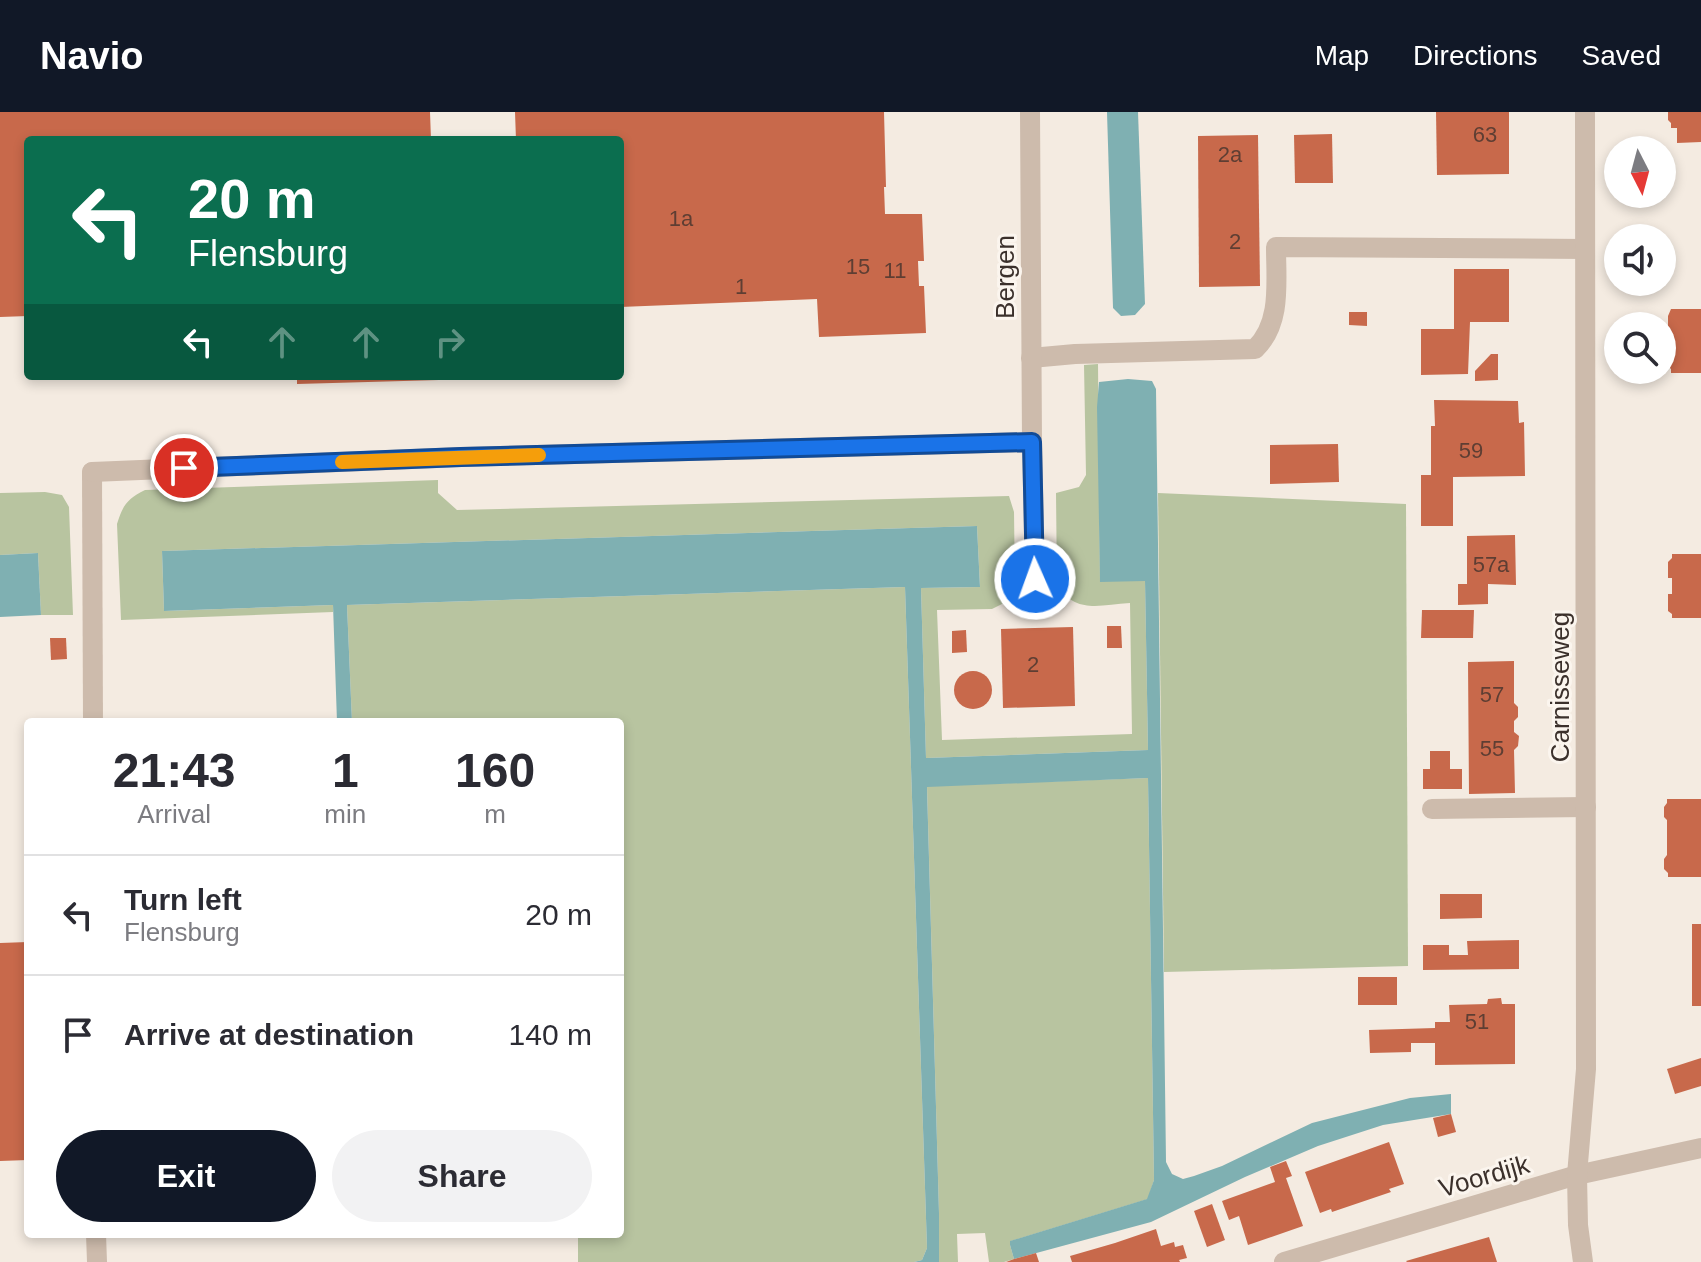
<!DOCTYPE html>
<html lang="en">
<head>
<meta charset="utf-8">
<style>
  :root { --surface:#fff; --page:#f2f2f3; --text:#2b2b33; --muted:#7c7c81; --line:#e1e1e2; --accent:#111827 }
  body { margin:0; font-family:Arial,sans-serif; background:var(--page); color:var(--text); height:100vh; display:flex; flex-direction:column; font-size:30px; white-space:nowrap }
  * { box-sizing:border-box; margin:0 }
  p { font-size:26px; color:var(--muted) }
  .icon { flex:none; width:44px; height:44px; fill:none; stroke:currentColor; stroke-width:2; stroke-linecap:round; stroke-linejoin:round }
  .map { position:relative; flex:1; overflow:hidden }
  .details { position:absolute; left:24px; top:606px; width:600px; height:520px; display:flex; flex-direction:column; background:var(--surface); border-radius:8px; box-shadow:0 4px 12px #0003 }
  .details>* { flex:none }
  .banner { position:absolute; left:24px; top:24px; width:600px; height:244px; border-radius:8px; box-shadow:0 4px 12px #0003; background:#0b6e4f; color:#fff; overflow:hidden }
  .needle { width:52px; rotate:174deg }
  .controls { position:absolute; left:1604px; top:24px; display:grid; gap:16px }
  .controls a { display:grid; place-items:center; width:72px; height:72px; border-radius:50%; background:var(--surface); box-shadow:0 4px 12px #0003; font-size:40px }
  .pin { position:absolute; display:grid; place-items:center; width:68px; height:68px; color:#fff; margin:-34px; border:4px solid #fff; border-radius:50%; box-shadow:0 2px 8px #0007 }
  .me { position:absolute; width:88px; margin:-44px; rotate:358deg; stroke-linejoin:round; filter:drop-shadow(0 0 6px #0008) }
  .turn { display:flex; align-items:center; gap:28px; height:168px; padding:0 32px; font-size:36px }
  .turn .icon { width:104px; height:104px; stroke-width:2.5 }
  .turn b { display:block; font-size:56px; line-height:68px }
  .lanes { display:flex; align-items:center; height:76px; padding:0 32px; background:#0003; justify-content:center; gap:40px; direction:ltr }
  .lanes .off { opacity:.35 }
  .eta { display:flex; justify-content:space-evenly; align-items:center; height:136px; text-align:center }
  .eta b { font-size:48px; font-weight:800; line-height:56px }
  .action { display:flex; gap:16px; margin-top:auto; padding:16px 32px }
  .action a { flex:1; height:92px; border-radius:48px; background:var(--accent); color:#fff; font-size:32px; font-weight:800; line-height:92px; text-align:center }
  .action a+a { background:var(--page); color:var(--text) }
  ul { padding:0; list-style:none }
  li { display:flex; align-items:center; gap:24px; height:120px; padding:0 32px; border-top:2px solid var(--line) }
  li div { flex:1 }
  li b { display:block; font-size:30px }
  li em { font-style:normal }
  header { display:flex; align-items:center; gap:48px; box-sizing:border-box; height:112px; padding:0 40px; background:var(--accent); color:#fff }
  header strong { font-size:38px }
  nav { display:flex; gap:44px; margin-inline-start:auto; font-size:28px }
  .map>svg:first-child { display:block }
  .green { fill:#b8c4a0 }
  .water { fill:#7fb0b2 }
  .building { fill:#c8694b }
  .lines { fill:none; stroke-linecap:round; stroke-linejoin:round }
  .lane { stroke:#cdbbac; stroke-width:20 }
  .street { stroke:#cdbbac; stroke-width:20 }
  .route-casing { stroke:#114b97; stroke-width:20 }
  .route { stroke:#1a73e8; stroke-width:14 }
  .slow { stroke:#f59e0b; stroke-width:14 }
  .labels { text-anchor:middle; dominant-baseline:central; stroke-width:6; stroke-linejoin:round; paint-order:stroke }
  .number-label { font-size:22px; fill:#5e3e33 }
  .street-label { font-size:26px; fill:#3b302b; stroke:#fbf5ee }
</style>
</head>
<body>
<header>
<strong>Navio</strong>
<nav><a>Map</a><a>Directions</a><a>Saved</a></nav>
</header>
<div class="map">
<svg width="1701" height="1150" viewBox="0 0 1701 1150">
  <rect width="100%" height="100%" fill="#f4ebe1"/>
  <g class="green">
    <path d="M1098 252 1100 469 1145 468 1148 638 926 646 921 476 980 475 977 414 162 439 164 499 333 493V500L121 508 117 412C123 393 127 387 145 378L438 368V381L457 398 1009 384 1014 400 1015 477 1008 489 992 497 937 498 942 628 1132 622 1130 491C1099 493 1077 502 1057 474L1056 381 1079 375 1086 363 1084 253Z"/>
    <polygon points="45,380 62,383 69,395 73,503 41,503 38,441 0,443 0,381"/>
    <polygon points="1158,381 1406,392 1408,854 1164,860"/>
    <polygon points="905,475 927,1136 922,1148 914,1150 578,1150 578,1122 620,1122 620,610 352,610 347,493"/>
    <polygon points="1148,666 1154,1068 1148,1087 1011,1129 1010,1133 1014,1147 1004,1150 989,1150 985,1121 957,1122 958,1150 939,1150 939,1101 927,674"/>
  </g>
  <g class="water">
    <polygon points="1107,0 1138,0 1145,192 1135,203 1121,204 1113,196"/>
    <polygon points="1128,267 1152,269 1156,277 1166,1050 1172,1062 1183,1067 1194,1064 1222,1054 1312,1011 1410,986 1451,982 1451,1002 1383,1013 1318,1034 1245,1065 1151,1110 1014,1147 1010,1133 1010,1129 1147,1087 1154,1068 1148,666 927,675 939,1101 939,1150 914,1150 922,1148 927,1136 905,475 347,493 352,610 337,610 333,493 164,499 162,439 977,414 980,475 921,476 926,646 1148,638 1145,469 1100,470 1097,295 1099,270"/>
    <polygon points="38,441 41,503 0,505 0,443"/>
  </g>
  <g class="building">
    <polygon points="0,0 430,0 431,28 28,28 28,204 0,205"/>
    <polygon points="515,0 884,0 886,75 884,75 885,102 922,102 924,149 918,149 919,174 924,174 926,221 819,225 817,187 620,195 620,28 516,28"/>
    <polygon points="1436,0 1509,0 1509,62 1437,63"/>
    <polygon points="1668,0 1701,0 1701,30 1677,31 1677,16 1671,16 1671,11 1668,8"/>
    <polygon points="1332,22 1333,71 1295,71 1294,23"/>
    <polygon points="1258,23 1260,174 1199,175 1198,24"/>
    <polygon points="1454,157 1509,157 1509,210 1470,210 1468,262 1421,263 1421,217 1454,217"/>
    <polygon points="1671,197 1701,197 1701,261 1671,261 1671,257 1668,254 1668,237 1671,236 1671,221 1668,221 1668,204"/>
    <polygon points="1349,200 1367,200 1367,214 1349,213"/>
    <polygon points="1491,242 1498,242 1498,268 1475,269 1475,259"/>
    <polygon points="297,264 439,264 439,268 297,272"/>
    <polygon points="1434,288 1518,289 1519,311 1524,310 1525,364 1453,365 1453,414 1421,414 1421,363 1431,363 1431,314 1435,314"/>
    <polygon points="1338,332 1339,370 1270,372 1270,333"/>
    <polygon points="1515,423 1516,473 1488,472 1488,492 1458,493 1458,472 1467,472 1467,424"/>
    <polygon points="1672,442 1701,442 1701,506 1672,506 1672,502 1668,499 1668,482 1672,482 1672,466 1668,466 1668,450 1672,446"/>
    <polygon points="1422,498 1474,498 1473,526 1421,526"/>
    <polygon points="1107,514 1121,514 1122,536 1107,536"/>
    <polygon points="1073,515 1075,594 1003,596 1001,517"/>
    <polygon points="966,518 967,540 952,541 952,519"/>
    <polygon points="50,526 66,526 67,547 51,548"/>
    <polygon points="1514,549 1514,591 1518,595 1518,605 1514,609 1514,620 1519,624 1518,634 1514,638 1515,681 1469,682 1468,550"/>
    <circle cx="973" cy="578" r="19"/>
    <polygon points="1430,639 1450,639 1450,657 1462,657 1462,677 1423,677 1423,657 1430,657"/>
    <polygon points="1667,687 1701,687 1701,765 1668,765 1668,761 1664,757 1664,747 1667,743 1667,708 1664,705 1664,695 1667,691"/>
    <polygon points="1440,782 1482,782 1482,806 1440,807"/>
    <rect x="1692" y="812" width="9" height="82"/>
    <polygon points="1519,828 1519,857 1423,858 1423,833 1449,833 1449,843 1468,843 1467,829"/>
    <polygon points="28,830 28,1048 0,1049 0,831"/>
    <rect x="1358" y="865" width="39" height="28"/>
    <polygon points="1501,886 1502,892 1515,892 1515,952 1435,953 1435,931 1411,931 1411,940 1370,941 1369,918 1435,916 1435,910 1450,910 1449,893 1487,892 1488,887"/>
    <polygon points="1701,946 1701,974 1675,982 1667,957"/>
    <polygon points="1451,1002 1456,1020 1438,1025 1433,1006"/>
    <polygon points="1389,1030 1404,1072 1389,1077 1391,1080 1332,1100 1331,1097 1320,1101 1305,1060"/>
    <polygon points="1286,1049 1292,1064 1286,1066 1303,1114 1248,1133 1239,1104 1229,1108 1222,1089 1275,1070 1270,1055"/>
    <polygon points="1212,1092 1225,1128 1207,1135 1194,1099"/>
    <polygon points="1156,1117 1161,1134 1174,1130 1175,1135 1183,1133 1187,1146 1179,1148 1180,1150 1072,1150 1070,1144 1115,1131"/>
    <polygon points="1489,1125 1497,1150 1407,1150 1406,1149"/>
    <polygon points="1036,1141 1039,1150 1006,1150 1014,1147"/>
  </g>
  <g class="lines">
    <g class="lane">
      <path d="M1031 246 1075 242 1255 237C1282 211 1276 170 1276 135L1585 137"/>
      <polyline points="1032,330 1035,467"/>
      <polyline points="92,360 93,610"/>
      <polyline points="1432,697 1586,695"/>
      <polyline points="96,1122 97,1150"/>
    </g>
    <g class="street">
      <polyline points="92,360 461,345 1032,330 1030,0"/>
      <polyline points="1284,1150 1577,1063 1701,1036"/>
      <polyline points="1583,1150 1578,1113 1577,1063 1586,957 1585,0"/>
    </g>
  </g>
  <g class="lines">
    <defs>
      <polyline id="route" points="184,356 461,345 1032,330 1035,467"/>
    </defs>
    <use href="#route" class="route-casing"/>
    <use href="#route" class="route"/>
    <polyline class="slow" points="342,350 539,343"/>
  </g>
  <g class="labels">
    <g class="number-label">
      <text x="1485" y="22">63</text>
      <text x="1230" y="42">2a</text>
      <text x="681" y="106">1a</text>
      <text x="1235" y="129">2</text>
      <text x="858" y="154">15</text>
      <text x="895" y="158">11</text>
      <text x="741" y="174">1</text>
      <text x="1471" y="338">59</text>
      <text x="1491" y="452">57a</text>
      <text x="1033" y="552">2</text>
      <text x="1492" y="582">57</text>
      <text x="1492" y="636">55</text>
      <text x="1477" y="909">51</text>
    </g>
    <g class="street-label">
      <text transform="translate(1005 165) rotate(-90)">Bergen</text>
      <text transform="translate(1560 575) rotate(-90)">Carnisseweg</text>
      <text transform="translate(1484 1064) rotate(-16)">Voordijk</text>
    </g>
  </g>
</svg>
<div class="controls">
<a><svg class="needle" viewBox="-14 -14 28 28"><path d="M0-13l5 13h-10z" fill="#e53935"/><path d="M0 13l5-13h-10z" fill="#7c7c81"/></svg></a>
<a><svg class="icon" aria-label="sound" viewBox="0 0 24 24"><path d="M4 9h4l5-4v14l-5-4H4zM17 9q2 3 0 6"/></svg></a>
<a><svg class="icon" aria-label="search" viewBox="0 0 24 24"><circle cx="10" cy="10" r="6"/><path d="M15 15l6 6"/></svg></a>
</div>
<div class="pin" style="left:184px;top:356px;background:#d93025"><svg class="icon" aria-label="arrive" viewBox="0 0 24 24"><path d="M6 21V4h12l-3 4 3 4H6"/></svg></div>
<svg class="me" style="left:1035px;top:467px" viewBox="-20 -20 40 40"><circle r="17" fill="#1a73e8" stroke="#fff" stroke-width="3"/><path d="M0-11L8 9 0 5-8 9z" fill="#fff"/></svg>
<div class="banner">
<div class="turn"><svg class="icon" aria-label="left" viewBox="0 0 24 24"><path d="M17 20v-9H6M10 6l-5 5 5 5"/></svg><div><b>20 m</b>Flensburg</div></div>
<div class="lanes"><svg class="icon" aria-label="left" viewBox="0 0 24 24"><path d="M17 20v-9H6M10 6l-5 5 5 5"/></svg><svg class="icon off" aria-label="ahead" viewBox="0 0 24 24"><path d="M12 20V5M6 11l6-6 6 6"/></svg><svg class="icon off" aria-label="ahead" viewBox="0 0 24 24"><path d="M12 20V5M6 11l6-6 6 6"/></svg><svg class="icon off" aria-label="right" viewBox="0 0 24 24"><path d="M7 20v-9h11M14 6l5 5-5 5"/></svg></div>
</div>
<section class="details">
<div class="eta">
<div><b>21:43</b><p>Arrival</p></div>
<div><b>1</b><p>min</p></div>
<div><b>160</b><p>m</p></div>
</div>
<ul>
<li><svg class="icon" aria-label="left" viewBox="0 0 24 24"><path d="M17 20v-9H6M10 6l-5 5 5 5"/></svg><div><b>Turn left</b><p>Flensburg</p></div><em>20 m</em></li>
<li><svg class="icon" aria-label="arrive" viewBox="0 0 24 24"><path d="M6 21V4h12l-3 4 3 4H6"/></svg><div><b>Arrive at destination</b></div><em>140 m</em></li>
</ul>
<div class="action"><a>Exit</a><a>Share</a></div>
</section>
</div>
</body>
</html>
